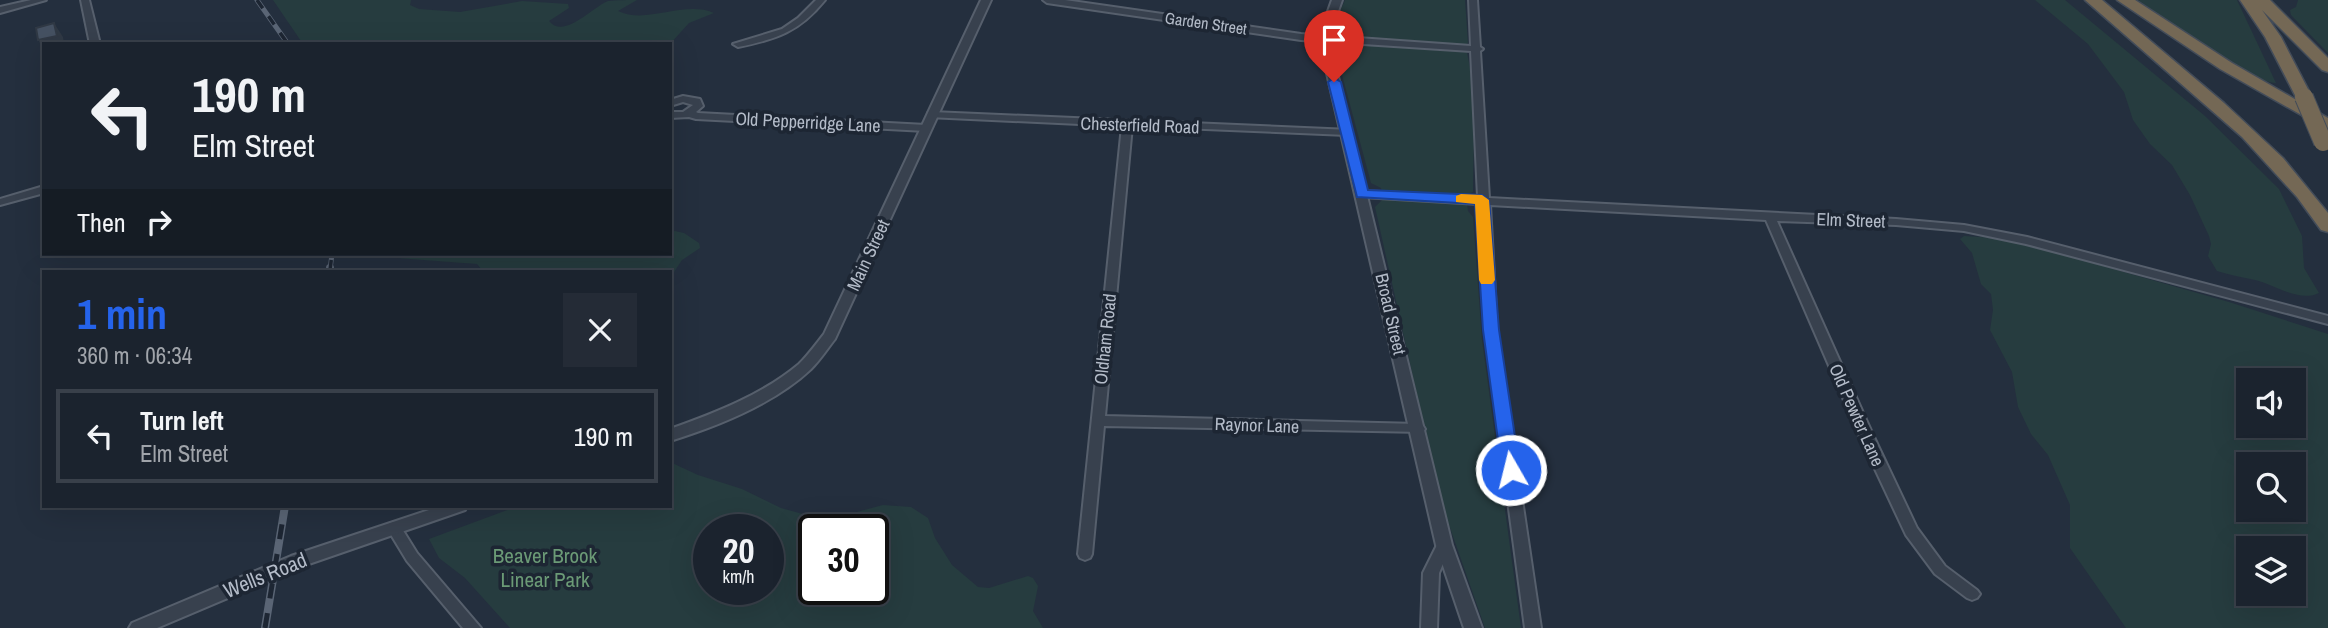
<!DOCTYPE html>
<html lang="en">
<head>
<meta charset="utf-8">
<style>
  :root { --surface:#1b232e; --page:#242b36; --text:#f1f3f6; --muted:#a0a4aa; --line:#39404a; --accent:#2563eb }
  body { margin:0; font-family:"Archivo Narrow",sans-serif; background:var(--page); color:var(--text); height:100vh; display:flex; flex-direction:column; font-size:26px; white-space:nowrap }
  * { box-sizing:border-box; margin:0 }
  p { font-size:23px; color:var(--muted) }
  .icon { flex:none; width:38px; height:38px; fill:none; stroke:currentColor; stroke-width:2; stroke-linecap:round; stroke-linejoin:round }
  .map { position:relative; flex:1; overflow:hidden }
  .side { position:absolute; left:42px; top:270px; width:630px; height:238px; display:flex; flex-direction:column; background:var(--surface); border-radius:0px; box-shadow:0 7px 28px #0002,0 0 0 2px var(--line) }
  .side>* { flex:none }
  .guide { position:absolute; left:42px; top:42px; width:630px; height:214px; border-radius:0px; box-shadow:0 7px 28px #0002,0 0 0 2px var(--line); background:#1b232e; color:var(--text); overflow:hidden }
  .controls { position:absolute; left:2236px; top:368px; display:grid; gap:14px }
  .controls a { display:grid; place-items:center; width:70px; height:70px; border-radius:0px; background:var(--surface); box-shadow:0 7px 28px #0002,0 0 0 2px var(--line); font-size:35px }
  .speed { position:absolute; left:693px; top:514px; display:flex; gap:14px; font-size:35px; font-weight:700; text-align:center }
  .speed>* { display:grid; place-content:center; width:91px; height:91px; border-radius:50%; background:var(--surface); box-shadow:0 7px 28px #0002,0 0 0 2px var(--line); line-height:1 }
  .speed small { font-size:18px; font-weight:400 }
  .speed .limit { border:4px solid #111; border-radius:10px; background:#fff; color:#111 }
  .pin { position:absolute; display:grid; place-items:center; width:60px; height:60px; color:#fff; margin:-72px -30px; border-radius:50% 50% 50% 0; rotate:-45deg; box-shadow:0 0 7px #0007 }
  .pin .icon { rotate:45deg }
  .me { position:absolute; width:77px; margin:-38px; rotate:352deg; stroke-linejoin:round; filter:drop-shadow(0 0 5px #0008) }
  .turn { display:flex; align-items:center; gap:24px; height:147px; padding:0 35px; font-size:32px }
  .turn .icon { width:91px; height:91px; stroke-width:2.5 }
  .turn b { display:block; font-size:49px; line-height:60px }
  .then { display:flex; align-items:center; height:66px; padding:0 35px; background:#0003; gap:14px; font-size:26px }
  .round { display:grid; place-items:center; flex:none; width:74px; height:74px; border-radius:0px; background:var(--page) }
  .head { display:flex; align-items:center; justify-content:space-between; height:119px; padding:0 35px }
  h1 { font-size:42px; font-weight:800; line-height:52px; color:var(--accent) }
  ul { padding:0; list-style:none }
  li { display:flex; align-items:center; gap:21px; height:94px; margin:0 14px 10px; padding:0 21px; border:4px solid var(--line); border-radius:0px }
  li div { flex:1 }
  li b { display:block; font-size:26px }
  li em { font-style:normal }
  .map>svg:first-child { display:block }
  .green { fill:#263c3f; fill-rule:evenodd }
  .lines { fill:none; stroke-linecap:round; stroke-linejoin:round }
  .minor-casing { stroke:#565f6c; stroke-width:4 }
  .tertiary-casing { stroke:#565f6c; stroke-width:4 }
  .motorway-casing { stroke:#434c59; stroke-width:3 }
  .minor { fill:#38414e; fill-rule:evenodd }
  .tertiary { fill:#38414e; fill-rule:evenodd }
  .motorway { fill:#746855; fill-rule:evenodd }
  .rail-far1-casing { stroke:#5a6575; stroke-width:5 }
  .rail-casing { stroke:#5a6575; stroke-width:8 }
  .rail-far1 { stroke:#1d2633; stroke-width:3.5; stroke-dasharray:10; stroke-linecap:butt }
  .rail { stroke:#1d2633; stroke-width:5; stroke-dasharray:15; stroke-linecap:butt }
  .motorway-bridge-casing { stroke:#434c59; stroke-width:20; stroke-linecap:butt }
  .motorway-bridge { stroke:#746855; stroke-width:18 }
  .shaded-wall { fill:#303945 }
  .building { fill:#455162; stroke:#303945; stroke-width:2 }
  .route { fill:#2563eb; stroke:#184099; stroke-width:2 }
  .slow { fill:#f59e0b }
  .labels { text-anchor:middle; dominant-baseline:central; stroke-width:7; stroke-linejoin:round; paint-order:stroke }
  .far-street-label { font-size:16px; fill:#b4bcc9; stroke:#1d2633 }
  .street-label { font-size:18px; fill:#b4bcc9; stroke:#1d2633 }
  .near-park-label { font-size:21px; fill:#6b9a76; stroke:#1d2633 }
  .near-street-label { font-size:21px; fill:#b4bcc9; stroke:#1d2633 }
</style>
</head>
<body>
<div class="map">
<svg width="2328" height="628" viewBox="0 0 2328 628">
  <rect width="100%" height="100%" fill="#242f3e"/>
  <g class="green">
    <path d="M273 0H411L410 5 419 9 460 12 522 1 568 4 569 8 549 21C564 40 594 6 608 1 616 0 629 0 637 0L618 11C647 25 683 0 714 13L689 23 670 44H303Z"/>
    <path d="M1345 0H1465L1468 43 1465 45C1478 92 1473 143 1473 192L1466 195 1468 211 1473 217 1482 340 1521 628H1485L1441 502 1375 207 1382 200 1381 188 1371 183 1334 45 1340 42 1334 31V25Z"/>
    <path d="M2035 0H2065L2205 116 2279 189 2302 236 2304 268 2319 293C2299 303 2274 284 2255 280 2242 277 2230 275 2217 271L2208 256 2211 244 2209 236 2190 195 2172 165 2150 144 2133 120 2124 92 2088 44Z"/>
    <path d="M2138 0H2237L2276 83C2253 84 2159 17 2138 0Z"/>
    <polygon points="2298,0 2328,0 2328,53 2291,15 2290,10 2296,7"/>
    <polygon points="670,230 684,233 699,243 700,248 682,260 670,278 670,271 483,271 477,264 370,256 370,254 670,254"/>
    <path d="M1964 236 1999 238 2054 252 2229 302 2328 334V628H2126L2070 548V505L2048 455 2031 434 2018 407 2012 372 1990 330 1993 310 1991 294 1981 284 1972 253 1960 239ZM2249 380H2294V425H2249ZM2249 464H2294V509H2249ZM2249 548H2294V593H2249Z"/>
    <path d="M670 462 698 475 742 489 781 508 810 516 838 517 883 505 911 507 928 518 935 538 952 565 978 587 989 588 1028 576 1033 578 1038 586 1033 611 1043 628H510L465 578 439 558 429 539 518 506H670ZM709 530H768V590H709ZM814 530H873V590H814Z"/>
  </g>
  <g class="lines">
    <defs>
      <g id="minor">
        <polygon points="31,0 46,0 0,13 0,7"/>
        <polygon points="81,0 89,0 100,44 90,44"/>
        <path d="M816 0H825C799 32 777 39 738 47L733 44 782 29 798 18Z"/>
        <polygon points="1043,0 1065,0 1301,34 1471,46 1469,0 1477,0 1480,47 1483,49 1480,51 1489,198 1896,219 1964,225 2027,237 2328,316 2328,324 2026,244 1964,231 1896,225 1777,221 1873,435 1917,528 1945,566 1977,590 1980,594 1977,598 1972,600 1967,598 1935,574 1906,535 1859,435 1766,220 1490,205 1497,330 1541,628 1525,628 1485,330 1479,204 1362,197 1357,194 1362,191 1478,197 1471,51 1301,40 1047,3"/>
        <polygon points="683,96 700,99 703,106 696,112 698,113 926,125 931,128 926,131 696,119 689,117 670,118 670,112 683,112 693,105 683,102 670,106 670,100"/>
        <polygon points="932,112 1351,130 1351,134 1347,135 1132,126 1105,416 1418,424 1423,426 1425,429 1423,432 1104,426 1092,554 1090,558 1085,560 1080,558 1078,554 1122,126 928,117 928,113"/>
        <polygon points="44,186 44,193 0,205 0,199"/>
        <polygon points="394,522 399,524 417,553 481,628 463,628 407,561 387,528 389,524"/>
        <polygon points="1444,539 1449,541 1451,545 1439,573 1437,628 1421,628 1423,573 1439,541"/>
      </g>
      <g id="tertiary">
        <path d="M981 0H991L835 339C827 349 820 360 811 369 774 404 718 426 670 441V429C715 413 762 395 799 364 808 355 816 344 824 334Z"/>
        <polygon points="1332,0 1342,0 1331,31 1333,56 1452,545 1482,628 1464,628 1436,545 1323,56 1321,31"/>
        <polygon points="441,506 467,506 465,510 303,566 157,628 129,628 132,623 291,556"/>
      </g>
      <g id="motorway">
        <polygon points="2085,0 2102,0 2224,103 2283,158 2328,213 2328,232 2321,230 2297,197 2242,137"/>
        <polygon points="2117,0 2135,0 2232,63 2298,101 2265,37 2240,0 2270,0 2328,58 2328,72 2322,70 2262,10 2281,37 2312,97 2310,101 2298,101 2328,118 2328,130 2220,69"/>
      </g>
    </defs>
    <use href="#minor" class="minor-casing"/>
    <use href="#tertiary" class="tertiary-casing"/>
    <use href="#motorway" class="motorway-casing"/>
    <use href="#minor" class="minor"/>
    <use href="#tertiary" class="tertiary"/>
    <use href="#motorway" class="motorway"/>
    <defs>
      <g id="rail-far1">
        <polyline points="257,0 288,44"/>
        <polyline points="330,270 332,254"/>
      </g>
      <g id="rail">
        <polyline points="330,271 330,268"/>
        <polyline points="265,628 285,506"/>
      </g>
    </defs>
    <use href="#rail-far1" class="rail-far1-casing"/>
    <use href="#rail" class="rail-casing"/>
    <use href="#rail-far1" class="rail-far1"/>
    <use href="#rail" class="rail"/>
    <defs>
      <polyline id="motorway-bridge" points="2304,97 2323,142"/>
    </defs>
    <use href="#motorway-bridge" class="motorway-bridge-casing"/>
    <use href="#motorway-bridge" class="motorway-bridge"/>
  </g>
  <polygon class="shaded-wall" points="54,23 63,37 64,44 44,44 44,49 38,40"/>
  <polygon class="building" points="54,23 57,36 38,40 36,28"/>
  <polygon class="route" points="1334,78 1341,82 1368,190 1482,195 1489,200 1499,330 1520,470 1517,474 1504,474 1502,470 1483,330 1475,204 1357,197 1328,82"/>
  <polygon class="slow" points="1461,194 1482,195 1489,200 1495,280 1492,284 1481,284 1479,280 1475,204 1456,202 1456,196"/>
  <g class="labels">
    <g class="far-street-label">
      <text transform="translate(1206 23) rotate(8)">Garden Street</text>
    </g>
    <g class="street-label">
      <text transform="translate(808 122) rotate(3)">Old Pepperridge Lane</text>
      <text transform="translate(1140 125) rotate(2)">Chesterfield Road</text>
      <text transform="translate(1851 220) rotate(2)">Elm Street</text>
      <text transform="translate(868 255) rotate(-65)">Main Street</text>
      <text transform="translate(1391 314) rotate(77)">Broad Street</text>
      <text transform="translate(1105 339) rotate(-84)">Oldham Road</text>
      <text transform="translate(1857 415) rotate(66)">Old Pewter Lane</text>
      <text transform="translate(1257 425) rotate(2)">Raynor Lane</text>
    </g>
    <g class="near-park-label">
      <text x="545" y="555">Beaver Brook<tspan x="545" dy="24">Linear Park</tspan></text>
    </g>
    <g class="near-street-label">
      <text transform="translate(265 575) rotate(-22)">Wells Road</text>
    </g>
  </g>
</svg>
<div class="controls">
<a><svg class="icon" aria-label="sound" viewBox="0 0 24 24"><path d="M4 9h4l5-4v14l-5-4H4zM17 9q2 3 0 6"/></svg></a>
<a><svg class="icon" aria-label="search" viewBox="0 0 24 24"><circle cx="10" cy="10" r="6"/><path d="M15 15l6 6"/></svg></a>
<a><svg class="icon" aria-label="layers" viewBox="0 0 24 24"><path d="M12 4l9 5-9 5-9-5zM3 14l9 5 9-5"/></svg></a>
</div>
<div class="speed"><div>20<small>km/h</small></div><div class="limit">30</div></div>
<div class="pin" style="left:1334px;top:82px;background:#d93025"><svg class="icon" aria-label="arrive" viewBox="0 0 24 24"><path d="M6 21V4h12l-3 4 3 4H6"/></svg></div>
<svg class="me" style="left:1511px;top:470px" viewBox="-20 -20 40 40"><circle r="17" fill="#2563eb" stroke="#fff" stroke-width="3"/><path d="M0-11L8 9 0 5-8 9z" fill="#fff"/></svg>
<div class="guide">
<div class="turn"><svg class="icon" aria-label="left" viewBox="0 0 24 24"><path d="M17 20v-9H6M10 6l-5 5 5 5"/></svg><div><b>190 m</b>Elm Street</div></div>
<div class="then">Then<svg class="icon" aria-label="right" viewBox="0 0 24 24"><path d="M7 20v-9h11M14 6l5 5-5 5"/></svg></div>
</div>
<section class="side">
<div class="head"><div><h1>1 min</h1><p>360 m · 06:34</p></div><a class="round"><svg class="icon" aria-label="close" viewBox="0 0 24 24"><path d="M6 6l12 12M18 6L6 18"/></svg></a></div>
<ul>
<li><svg class="icon" aria-label="left" viewBox="0 0 24 24"><path d="M17 20v-9H6M10 6l-5 5 5 5"/></svg><div><b>Turn left</b><p>Elm Street</p></div><em>190 m</em></li>
</ul>
</section>
</div>
</body>
</html>
